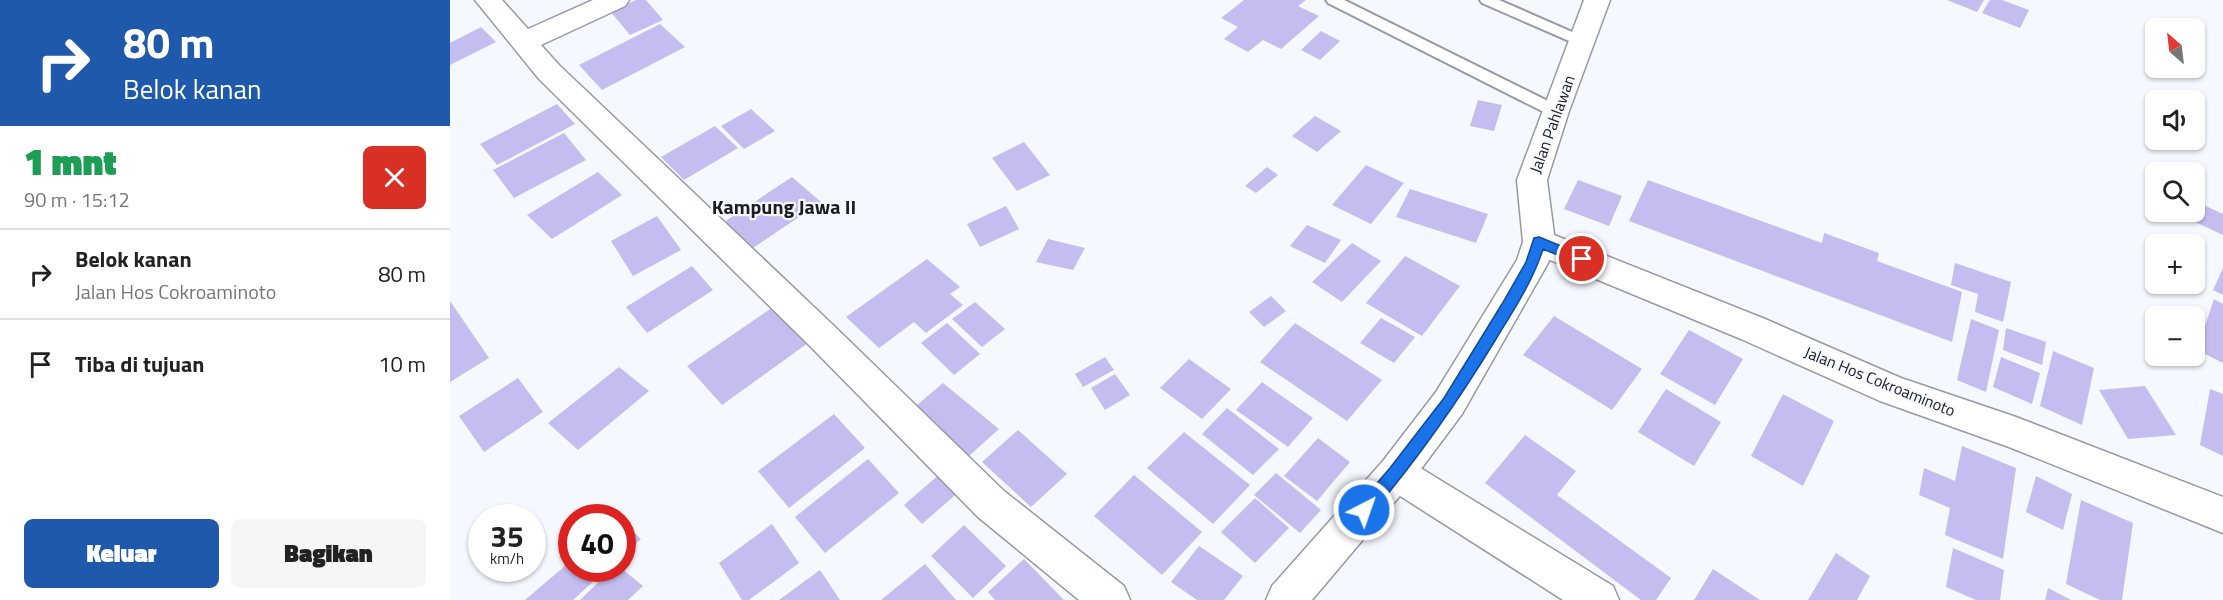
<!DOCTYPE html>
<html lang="id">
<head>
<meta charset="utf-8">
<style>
  :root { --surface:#fff; --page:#f6f6f6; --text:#222; --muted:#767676; --line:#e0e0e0; --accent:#1f59ab }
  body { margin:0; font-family:"Titillium Web",sans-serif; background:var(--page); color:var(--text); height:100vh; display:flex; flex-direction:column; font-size:22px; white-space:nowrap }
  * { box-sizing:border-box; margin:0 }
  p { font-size:20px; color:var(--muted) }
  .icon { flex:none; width:33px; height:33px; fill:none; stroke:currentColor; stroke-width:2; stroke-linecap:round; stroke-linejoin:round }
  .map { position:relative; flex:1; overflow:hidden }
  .details { display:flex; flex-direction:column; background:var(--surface); width:450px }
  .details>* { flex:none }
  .banner { background:#1f59ab; color:#fff; overflow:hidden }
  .needle { width:39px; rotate:332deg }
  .controls { position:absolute; left:1695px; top:18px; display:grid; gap:12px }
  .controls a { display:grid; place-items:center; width:60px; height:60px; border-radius:9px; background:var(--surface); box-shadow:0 2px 4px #0004; font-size:30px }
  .speed { position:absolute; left:18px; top:504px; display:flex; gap:12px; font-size:30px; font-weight:700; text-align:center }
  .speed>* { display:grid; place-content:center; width:78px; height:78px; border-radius:50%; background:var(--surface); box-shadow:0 2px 4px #0004; line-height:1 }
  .speed small { font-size:15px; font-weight:400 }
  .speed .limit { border:9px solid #d22; background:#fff; color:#111 }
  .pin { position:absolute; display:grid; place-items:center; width:51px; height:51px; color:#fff; margin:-26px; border:3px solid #fff; border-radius:50%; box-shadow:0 2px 6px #0007 }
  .me { position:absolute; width:66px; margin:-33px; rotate:41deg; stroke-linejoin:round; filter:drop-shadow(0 0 4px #0008) }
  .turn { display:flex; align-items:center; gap:21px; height:126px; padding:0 24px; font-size:27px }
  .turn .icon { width:78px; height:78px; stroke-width:2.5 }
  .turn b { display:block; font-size:42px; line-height:51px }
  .round { display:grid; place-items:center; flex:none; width:63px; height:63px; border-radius:9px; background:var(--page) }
  .overview { display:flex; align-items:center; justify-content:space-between; height:102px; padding:0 24px }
  h1 { font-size:36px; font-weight:800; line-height:45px; color:#1e9e55 }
  .button { display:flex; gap:12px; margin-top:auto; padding:12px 24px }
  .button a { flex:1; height:69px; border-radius:9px; background:var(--accent); color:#fff; font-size:24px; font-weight:800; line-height:69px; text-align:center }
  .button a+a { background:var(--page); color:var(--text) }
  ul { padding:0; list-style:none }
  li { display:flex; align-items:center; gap:18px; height:90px; padding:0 24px; border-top:2px solid var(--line) }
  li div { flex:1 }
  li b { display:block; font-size:22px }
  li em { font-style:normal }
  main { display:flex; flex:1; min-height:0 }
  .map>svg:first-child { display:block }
  .building { fill:#c3beef }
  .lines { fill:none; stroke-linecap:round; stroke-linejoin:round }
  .lane-casing { stroke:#979aa1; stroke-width:4 }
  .street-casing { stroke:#979aa1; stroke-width:3 }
  .secondary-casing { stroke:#979aa1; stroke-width:3 }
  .lane { fill:#fff; fill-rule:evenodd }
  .street { fill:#fff; fill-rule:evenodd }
  .secondary { fill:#fff; fill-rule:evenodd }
  .route { fill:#1a73e8; stroke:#114b97; stroke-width:1.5 }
  .labels { text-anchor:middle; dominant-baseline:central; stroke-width:4.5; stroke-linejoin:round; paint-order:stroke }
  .street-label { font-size:16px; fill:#1c1d20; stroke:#f5f8fe }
  .quarter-label { font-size:20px; font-weight:bold; fill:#1c1d20; stroke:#f5f8fe }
</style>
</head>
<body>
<main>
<section class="details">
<div class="banner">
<div class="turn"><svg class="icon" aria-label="right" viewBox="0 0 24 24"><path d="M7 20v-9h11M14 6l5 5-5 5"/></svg><div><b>80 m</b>Belok kanan</div></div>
</div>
<div class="overview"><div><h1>1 mnt</h1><p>90 m · 15:12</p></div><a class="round" style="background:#d93025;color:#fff"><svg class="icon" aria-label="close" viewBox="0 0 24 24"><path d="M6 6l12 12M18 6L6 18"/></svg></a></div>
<ul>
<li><svg class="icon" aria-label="right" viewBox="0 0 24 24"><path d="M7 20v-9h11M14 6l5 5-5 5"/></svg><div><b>Belok kanan</b><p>Jalan Hos Cokroaminoto</p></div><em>80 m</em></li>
<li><svg class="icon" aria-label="arrive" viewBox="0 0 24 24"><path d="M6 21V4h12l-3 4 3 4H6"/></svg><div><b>Tiba di tujuan</b></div><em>10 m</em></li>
</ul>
<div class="button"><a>Keluar</a><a>Bagikan</a></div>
</section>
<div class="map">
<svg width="1773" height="600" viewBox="0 0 1773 600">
  <rect width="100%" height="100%" fill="#f5f8fe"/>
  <g class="building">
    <polygon points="186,0 196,0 213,20 180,35 160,11"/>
    <polygon points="794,0 856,0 848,6 869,16 831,49 813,40 798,52 774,39 788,27 771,18"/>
    <polygon points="1497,0 1534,0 1527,12"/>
    <polygon points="1540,0 1552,0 1579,10 1570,28 1532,13"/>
    <polygon points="210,24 235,47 152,90 129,65"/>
    <polygon points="31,27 46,42 0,65 0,43"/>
    <polygon points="871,31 890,41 870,60 851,50"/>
    <polygon points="1028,100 1052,105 1044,131 1020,126"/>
    <polygon points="107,104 125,124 47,165 30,144"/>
    <polygon points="301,109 325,131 294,149 271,126"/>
    <polygon points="865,116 891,131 867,152 842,136"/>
    <polygon points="265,126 288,148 234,180 211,157"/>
    <polygon points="114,133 136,160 64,198 43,170"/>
    <polygon points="574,142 600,175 567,191 542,158"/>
    <polygon points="916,165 954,183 921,224 882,205"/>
    <polygon points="817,167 828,175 806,193 795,186"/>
    <polygon points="148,172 172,195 102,239 77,215"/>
    <polygon points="342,177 371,202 303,248 274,222"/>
    <polygon points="1128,180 1172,196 1159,226 1114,209"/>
    <polygon points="1198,180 1372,243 1374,233 1429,253 1427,261 1512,292 1502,342 1179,221"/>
    <polygon points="960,189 1038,214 1026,243 946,217"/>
    <polygon points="1747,202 1773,214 1773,235 1739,219 1744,212"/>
    <polygon points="556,206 569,229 530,247 517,224"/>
    <polygon points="207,216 231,250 183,276 161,241"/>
    <polygon points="857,225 891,240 875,263 840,246"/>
    <polygon points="598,239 635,248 623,270 586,262"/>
    <polygon points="902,243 931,261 892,302 862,282"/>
    <polygon points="955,256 1010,286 972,336 916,303"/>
    <polygon points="477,259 510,287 500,294 513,305 476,333 464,322 429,348 396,317"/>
    <polygon points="1505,263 1561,282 1553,322 1525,312 1528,294 1501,285"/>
    <polygon points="242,266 263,290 197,333 176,307"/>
    <polygon points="1773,268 1773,295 1763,290"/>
    <polygon points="821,296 836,311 814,327 799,312"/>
    <polygon points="1764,299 1773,304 1773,363 1747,350"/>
    <polygon points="0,301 39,358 0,382"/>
    <polygon points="525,302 555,329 532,347 502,319"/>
    <polygon points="323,307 358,343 272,405 237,366"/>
    <polygon points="1104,316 1192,369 1162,410 1073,355"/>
    <polygon points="931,318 965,337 944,363 910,343"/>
    <polygon points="1521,319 1549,330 1536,392 1507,380"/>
    <polygon points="497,323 530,354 504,375 471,343"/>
    <polygon points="845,323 932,380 897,421 810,362"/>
    <polygon points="1556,328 1596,342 1592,365 1553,350"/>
    <polygon points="1239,330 1293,359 1265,405 1210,374"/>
    <polygon points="1603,351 1644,368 1632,425 1590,406"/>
    <polygon points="655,357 664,370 633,387 625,374"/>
    <polygon points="1551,357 1590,373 1582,404 1543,387"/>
    <polygon points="739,359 781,389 752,419 710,388"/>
    <polygon points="169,367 199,391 128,450 98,423"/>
    <polygon points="665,374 680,395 655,410 641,388"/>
    <polygon points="68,378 93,412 34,452 9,416"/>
    <polygon points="812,382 863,418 838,447 786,410"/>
    <polygon points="493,383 549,429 510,464 454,416"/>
    <polygon points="1695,386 1726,435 1678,439 1649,390"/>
    <polygon points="1216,389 1271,422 1244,466 1188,432"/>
    <polygon points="1760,389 1773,394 1773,456 1750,445"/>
    <polygon points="1333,394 1384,421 1353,486 1301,456"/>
    <polygon points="777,408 829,449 803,475 752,434"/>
    <polygon points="384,414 415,448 339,508 308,471"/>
    <polygon points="568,430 617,474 581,507 532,462"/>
    <polygon points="734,432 800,485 763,524 697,468"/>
    <polygon points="1075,435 1126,471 1107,495 1221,578 1206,600 1191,600 1035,483"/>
    <polygon points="868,438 900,462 867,501 834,476"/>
    <polygon points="1512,446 1566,468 1553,559 1495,535 1500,508 1469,495 1474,468 1505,481"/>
    <polygon points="418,459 449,493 375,553 345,517"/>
    <polygon points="492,472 511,490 472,524 454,505"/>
    <polygon points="826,473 871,510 850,533 804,495"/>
    <polygon points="684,475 752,532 712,575 644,516"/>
    <polygon points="1586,476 1622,494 1613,530 1576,512"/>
    <polygon points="805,498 839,528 805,563 771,532"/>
    <polygon points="1631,500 1683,523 1672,600 1650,600 1616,584"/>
    <polygon points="172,523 191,539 172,556"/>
    <polygon points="322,524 349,563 299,600 292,600 269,563"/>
    <polygon points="514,525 556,566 523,598 481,556"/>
    <polygon points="749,546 793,576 774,600 747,600 721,582"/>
    <polygon points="1503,548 1554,570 1550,600 1526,600 1496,587"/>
    <polygon points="1386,553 1420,576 1407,600 1358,600"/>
    <polygon points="574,559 614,600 545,600 538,592"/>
    <polygon points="122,560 122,568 158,568 123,600 75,600"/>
    <polygon points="475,564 506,600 431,600"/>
    <polygon points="163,568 171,568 193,586 178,600 130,600"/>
    <polygon points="1263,569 1310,600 1244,600"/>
    <polygon points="370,570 390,600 329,600"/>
    <polygon points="1598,588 1621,600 1595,600"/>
  </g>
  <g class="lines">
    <defs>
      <g id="lane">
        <polygon points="876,0 894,0 1110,107 1112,111 1110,115 1100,115 878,3"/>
        <polygon points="1030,0 1049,0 1136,38 1138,41 1136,44 1126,44 1032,3"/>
      </g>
      <g id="street">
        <polygon points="25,0 52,0 78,29 143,0 179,0 175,6 91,45 109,65 383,325 554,491 674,586 680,600 629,600 528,517 359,345 89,79"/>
        <polygon points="1089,229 1315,319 1451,378 1566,417 1773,497 1773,533 1559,447 1430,401 1291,339 1078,251 1073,242 1078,233"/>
        <polygon points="946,456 959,461 1163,586 1169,600 1113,600 933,485 928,473 933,461"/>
      </g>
      <polygon id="secondary" points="1134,0 1160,0 1119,111 1097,180 1105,242 1098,263 1012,414 959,485 862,600 816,600 822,586 933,461 986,392 1067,260 1073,242 1067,180"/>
    </defs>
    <use href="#lane" class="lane-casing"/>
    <use href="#street" class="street-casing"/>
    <use href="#secondary" class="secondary-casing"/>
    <use href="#lane" class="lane"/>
    <use href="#street" class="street"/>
    <use href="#secondary" class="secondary"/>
  </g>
  <path class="route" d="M1089 237 1136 256 1138 259 1132 265 1093 249C1083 281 1063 311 1046 339 1007 403 969 458 920 515L914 517 909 515 906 510 909 504 940 468 994 398 1052 304 1076 262 1084 238Z"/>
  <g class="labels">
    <g class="street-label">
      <text transform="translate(1102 124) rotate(-70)">Jalan Pahlawan</text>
      <text transform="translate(1430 381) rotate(22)">Jalan Hos Cokroaminoto</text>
    </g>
    <g class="quarter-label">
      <text x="334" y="206">Kampung Jawa II</text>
    </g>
  </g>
</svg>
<div class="controls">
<a><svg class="needle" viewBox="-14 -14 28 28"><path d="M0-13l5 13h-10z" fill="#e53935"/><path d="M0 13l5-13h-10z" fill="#767676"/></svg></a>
<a><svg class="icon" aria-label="sound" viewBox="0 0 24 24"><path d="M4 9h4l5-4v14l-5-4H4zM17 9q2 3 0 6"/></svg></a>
<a><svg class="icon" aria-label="search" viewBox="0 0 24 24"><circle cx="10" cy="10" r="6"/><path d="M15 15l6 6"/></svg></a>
<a>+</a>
<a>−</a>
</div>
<div class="speed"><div>35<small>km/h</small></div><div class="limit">40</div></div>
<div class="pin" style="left:1132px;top:259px;background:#d93025"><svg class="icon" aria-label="arrive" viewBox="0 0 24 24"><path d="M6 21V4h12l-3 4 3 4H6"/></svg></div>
<svg class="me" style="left:914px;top:510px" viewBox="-20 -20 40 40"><circle r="17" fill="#1a73e8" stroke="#fff" stroke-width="3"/><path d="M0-11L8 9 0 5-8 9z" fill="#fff"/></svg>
</div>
</main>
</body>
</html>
